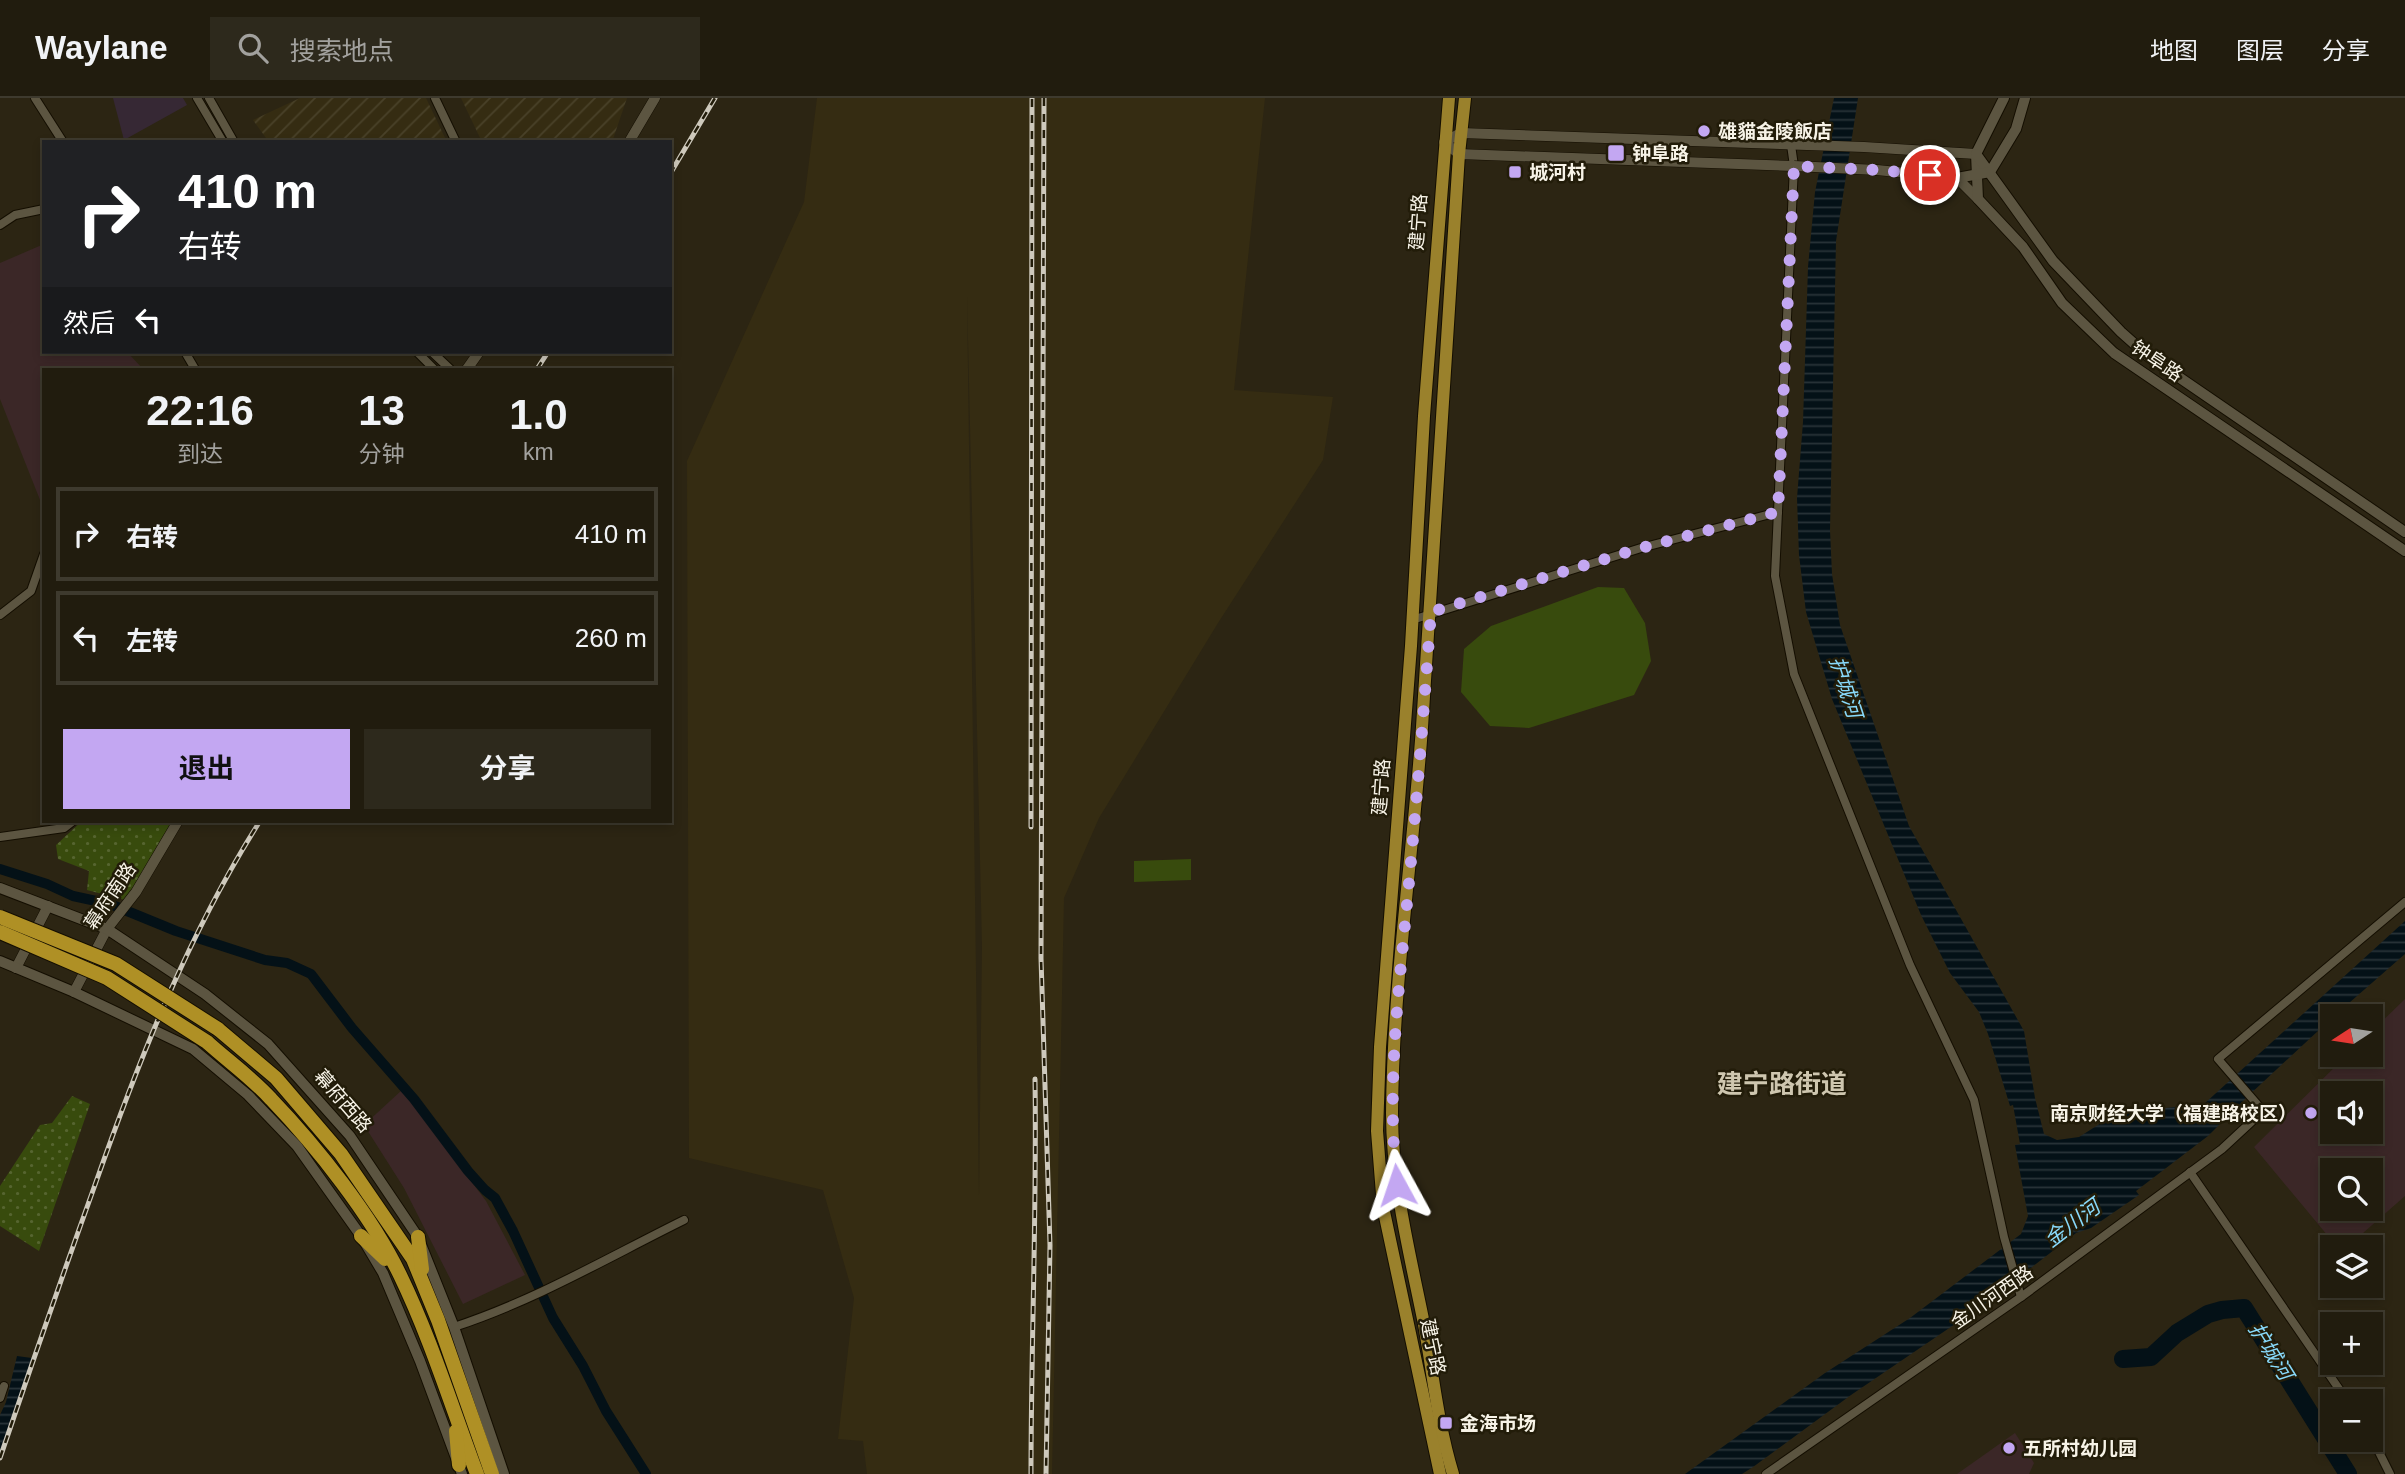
<!DOCTYPE html>
<html lang="zh">
<head>
<meta charset="utf-8">
<style>
  :root { --surface:#211c0e; --page:#2d291c; --text:#f1f3f6; --muted:#a2a19e; --line:#3e3a2e; --accent:#c3a7f2 }
  body { margin:0; font-family:Arial,"Noto Sans SC",sans-serif; background:var(--page); color:var(--text); height:100vh; display:flex; flex-direction:column; font-size:26px; white-space:nowrap }
  * { box-sizing:border-box; margin:0 }
  p { font-size:23px; color:var(--muted) }
  .icon { flex:none; width:38px; height:38px; fill:none; stroke:currentColor; stroke-width:2; stroke-linecap:round; stroke-linejoin:round }
  .map { position:relative; flex:1; overflow:hidden }
  .sheet { position:absolute; left:42px; top:270px; width:630px; height:455px; display:flex; flex-direction:column; background:var(--surface); border-radius:0px; box-shadow:0 4px 10px #0003,0 0 0 2px var(--line) }
  .sheet>* { flex:none }
  .hud { position:absolute; left:42px; top:42px; width:630px; height:214px; border-radius:0px; box-shadow:0 4px 10px #0003,0 0 0 2px var(--line); background:#202124; color:#fff; overflow:hidden }
  .needle { width:46px; rotate:258deg }
  .tools { position:absolute; left:2320px; top:906px; display:grid; gap:14px }
  .tools a { display:grid; place-items:center; width:63px; height:63px; border-radius:0px; background:var(--surface); box-shadow:0 4px 10px #0003,0 0 0 2px var(--line); font-size:35px }
  .pin { position:absolute; display:grid; place-items:center; width:60px; height:60px; color:#fff; margin:-30px; border:4px solid #fff; border-radius:50%; box-shadow:0 2px 7px #0007 }
  .me { position:absolute; width:77px; margin:-38px; rotate:355deg; stroke-linejoin:round; filter:drop-shadow(0 0 5px #0008) }
  .turn { display:flex; align-items:center; gap:24px; height:147px; padding:0 21px; font-size:32px }
  .turn .icon { width:91px; height:91px; stroke-width:2.5 }
  .turn b { display:block; font-size:49px; line-height:60px }
  .then { display:flex; align-items:center; height:66px; padding:0 21px; background:#0003; gap:14px; font-size:26px }
  .eta { display:flex; justify-content:space-evenly; align-items:center; height:119px; text-align:center }
  .eta b { font-size:42px; font-weight:700; line-height:49px }
  .cta { display:flex; gap:14px; margin-top:auto; padding:14px 21px }
  .cta a { flex:1; height:80px; border-radius:0px; background:var(--accent); color:#111; font-size:28px; font-weight:700; line-height:80px; text-align:center }
  .cta a+a { background:var(--page); color:var(--text) }
  ul { padding:0; list-style:none }
  li { display:flex; align-items:center; gap:21px; height:94px; margin:0 14px 10px; padding:0 7px; border:4px solid var(--line); border-radius:0px }
  li div { flex:1 }
  li b { display:block; font-size:26px }
  li em { font-style:normal }
  header { display:flex; align-items:center; gap:42px; box-sizing:border-box; height:98px; padding:0 35px; background:var(--surface); border-bottom:2px solid var(--line) }
  header strong { font-size:33px }
  nav { display:flex; gap:38px; margin-inline-start:auto; font-size:24px }
  .search { width:490px; height:63px; background:var(--page); display:flex; align-items:center; gap:18px; box-sizing:border-box; padding:0 24px; border-radius:0px; color:var(--muted); font-size:26px }
  .map>svg:first-child { display:block }
  .commercial { fill:#362834 }
  .industrial { fill:url(#industrial-furrows) }
  .education { fill:#3b2727; fill-rule:evenodd }
  .built { fill:#352c12; fill-rule:evenodd }
  .grass { fill:#384b0d }
  .park { fill:url(#park-dots) }
  .water { fill:url(#water-rules) }
  .lines { fill:none; stroke-linecap:round; stroke-linejoin:round }
  .canal { stroke:#041117; stroke-width:10 }
  .river { stroke:#041117; stroke-width:18 }
  .minor-casing { stroke:#140e01; stroke-width:10 }
  .tertiary-casing { stroke:#140e01; stroke-width:11 }
  .secondary-casing { stroke:#140e01; stroke-width:12 }
  .primary-casing { stroke:#140e01; stroke-width:14 }
  .trunk-casing { stroke:#140e01; stroke-width:16 }
  .minor { stroke:#5c5541; stroke-width:8 }
  .tertiary { stroke:#5c5541; stroke-width:10 }
  .secondary { stroke:#5c5541; stroke-width:10 }
  .primary { stroke:#9a812c; stroke-width:12 }
  .trunk { stroke:#af9025; stroke-width:14 }
  .rail-casing { stroke:#cec9bc; stroke-width:5 }
  .rail { stroke:#221c09; stroke-width:2.5; stroke-dasharray:8; stroke-linecap:butt }
  .tertiary-bridge-casing { stroke:#140e01; stroke-width:11; stroke-linecap:butt }
  .trunk-bridge-casing { stroke:#140e01; stroke-width:16; stroke-linecap:butt }
  .tertiary-bridge { stroke:#5c5541; stroke-width:10 }
  .trunk-bridge { stroke:#af9025; stroke-width:14 }
  .route { stroke:#c3a7f2; stroke-width:12; stroke-dasharray:0 21.6 }
  .poi-dot { fill:#c3a7f2; stroke:#221c09; stroke-width:2.5 }
  .labels { text-anchor:middle; dominant-baseline:central; stroke-width:5; stroke-linejoin:round; paint-order:stroke }
  .poi-label { font-size:19px; font-weight:bold; fill:#f7f3e7; stroke:#221c09; text-anchor:start }
  .street-label { font-size:19px; fill:#f7f3e7; stroke:#221c09 }
  .water-label { font-size:21px; font-style:italic; fill:#88d9fa; stroke:#221c09 }
  .district-label { font-size:26px; font-weight:bold; fill:#cec6af; stroke:#221c09 }
</style>
</head>
<body>
<header>
<strong>Waylane</strong>
<div class="search"><svg class="icon" aria-label="search" viewBox="0 0 24 24"><circle cx="10" cy="10" r="6"/><path d="M15 15l6 6"/></svg>搜索地点</div>
<nav><a>地图</a><a>图层</a><a>分享</a></nav>
</header>
<div class="map">
<svg width="2405" height="1376" viewBox="0 0 2405 1376">
  <defs>
    <pattern id="industrial-furrows" width="10" height="10" patternUnits="userSpaceOnUse" patternTransform="scale(1.75)"><rect width="10" height="10" fill="#352c12"/><path d="M-1 1l2-2M0 10L10 0M9 11l2-2" fill="none" stroke="#494129"/></pattern>
    <pattern id="park-dots" width="8" height="8" patternUnits="userSpaceOnUse" patternTransform="scale(1.75)"><rect width="8" height="8" fill="#384b0d"/><path d="M2 2h.1M6 6h.1" fill="none" stroke="#566530" stroke-width="1.8" stroke-linecap="round"/></pattern>
    <pattern id="water-rules" width="6" height="5" patternUnits="userSpaceOnUse" patternTransform="scale(1.75)"><rect width="6" height="5" fill="#041117"/><path d="M0 2.5h6" fill="none" stroke="#293439"/></pattern>
  </defs>
  <rect width="100%" height="100%" fill="#2c2513"/>
  <polygon class="commercial" points="113,0 183,0 187,7 124,42"/>
  <g class="industrial">
    <polygon points="300,0 426,0 447,44 269,44 253,22"/>
    <polygon points="461,0 627,0 612,44 482,44"/>
  </g>
  <g class="education">
    <polygon points="44,146 44,254 127,254 143,271 44,271 44,412 0,301 0,165"/>
    <path d="M2405 901V1098L2346 1150H2338L2254 1049 2347 957H2371V934ZM2333 996H2371V1034H2333ZM2333 1073H2371V1111H2333Z"/>
    <polygon points="402,992 486,1103 525,1177 463,1206 404,1090 364,1027"/>
    <polygon points="2015,1335 2034,1365 2029,1376 1957,1376"/>
  </g>
  <path class="built" d="M817 0H1265L1234 292 1333 299 1323 362 1218 525 1099 720 1064 800 1052 1376H867L863 1343 838 1341 854 1200 823 1092 689 1060 687 363 804 104ZM967 197 982 848 979 1099Z"/>
  <g class="grass">
    <polygon points="1598,489 1624,490 1645,525 1651,563 1634,597 1529,630 1490,628 1461,594 1464,551 1491,528"/>
    <polygon points="1191,761 1191,782 1134,784 1134,763"/>
  </g>
  <g class="park">
    <polygon points="82,723 174,723 125,802 87,792 89,773 58,761 56,747"/>
    <polygon points="72,998 90,1006 39,1153 0,1128 0,1088 40,1027 52,1025"/>
  </g>
  <g class="water">
    <polygon points="1834,0 1858,0 1836,143 1830,432 1832,476 1840,527 1909,728 2024,933 2035,1000 2044,1036 2057,1042 2079,1039 2117,1015 2204,1006 2405,823 2405,856 2333,919 2247,999 2208,1038 2136,1093 2139,1097 2091,1130 2076,1135 1983,1207 1851,1297 1753,1369 1742,1376 1685,1376 1825,1275 1910,1220 2021,1136 2028,1118 2015,1047 2020,1046 2013,1007 2010,1008 1988,936 1979,914 1950,875 1921,817 1832,601 1806,514 1799,457 1797,400 1803,324 1808,169 1815,94"/>
    <polygon points="17,1258 32,1260 0,1362 0,1317 6,1304"/>
  </g>
  <g class="lines">
    <polyline class="canal" points="0,771 47,786 73,798 110,806 176,833 265,862 287,865 311,876 352,930 414,1001 468,1073 485,1092 495,1100 513,1133 553,1220 583,1268 606,1313 646,1376"/>
    <polyline class="river" points="2123,1261 2151,1259 2177,1235 2208,1216 2222,1212 2244,1210 2348,1376"/>
    <defs>
      <g id="minor">
        <polyline points="35,0 63,44"/>
        <polyline points="197,0 223,44"/>
        <polyline points="209,0 234,44"/>
        <polyline points="435,0 456,44"/>
        <polyline points="1791,47 1794,68 1775,478 1794,576 1910,867 1974,1002 2004,1139 2021,1199"/>
        <polyline points="0,127 15,117 44,111"/>
        <polyline points="185,254 195,271"/>
        <polyline points="417,254 434,271"/>
        <polyline points="432,254 450,271"/>
        <polyline points="0,517 31,493 44,456"/>
        <polyline points="1412,522 1641,450 1778,414"/>
        <polyline points="0,739 64,730 73,723"/>
        <polyline points="2190,1074 2348,1304"/>
        <path d="M454 1229C536 1202 607 1160 684 1122"/>
        <polyline points="0,1300 4,1288"/>
        <polyline points="2371,1338 2390,1376"/>
        <polyline points="1766,1376 2021,1199 2222,1051 2263,1013 2218,961 2405,804"/>
      </g>
      <g id="tertiary">
        <polyline points="629,44 655,0"/>
        <polyline points="1794,68 1459,56 1444,44 1461,35 1864,49 1976,56"/>
        <polyline points="1877,72 1957,80 1978,101"/>
        <polyline points="467,271 479,254"/>
        <polyline points="16,870 48,808"/>
        <polyline points="74,894 107,831 136,794 178,723"/>
      </g>
      <g id="secondary">
        <polyline points="2004,0 1976,56 1978,101 2023,149 2062,205 2114,255 2405,453"/>
        <polyline points="1976,56 2053,163 2121,234 2148,258 2405,434"/>
        <polyline points="1957,80 1990,74 2016,31 2025,0"/>
        <polyline points="0,790 107,831 205,896 268,946 350,1038 418,1139 454,1229 504,1376"/>
        <polyline points="0,863 74,894 193,951 248,997 297,1048 361,1138 383,1175 420,1263 462,1376"/>
      </g>
      <g id="primary">
        <polyline points="1440,1376 1383,1109 1377,1033 1380,949 1411,548 1424,318 1449,0"/>
        <path d="M1453 1376C1438 1327 1433 1276 1424 1226 1410 1156 1392 1087 1392 1015 1393 886 1413 757 1422 629 1436 438 1448 247 1459 56L1465 0"/>
      </g>
      <g id="trunk">
        <polyline points="218,931 276,980 341,1056 413,1161 438,1222 492,1376"/>
        <path d="M207 944C228 963 252 980 271 1001 317 1049 371 1117 400 1177 431 1241 452 1310 477 1376"/>
        <polyline points="361,1138 385,1161"/>
        <polyline points="418,1139 422,1171"/>
        <polyline points="456,1333 459,1367"/>
      </g>
    </defs>
    <use href="#minor" class="minor-casing"/>
    <use href="#tertiary" class="tertiary-casing"/>
    <use href="#secondary" class="secondary-casing"/>
    <use href="#primary" class="primary-casing"/>
    <use href="#trunk" class="trunk-casing"/>
    <use href="#minor" class="minor"/>
    <use href="#tertiary" class="tertiary"/>
    <use href="#secondary" class="secondary"/>
    <use href="#primary" class="primary"/>
    <use href="#trunk" class="trunk"/>
    <defs>
      <g id="rail">
        <polyline points="1044,0 1041,860 1050,1147 1046,1376"/>
        <polyline points="670,76 715,0"/>
        <polyline points="537,271 548,254"/>
        <polyline points="1031,729 1032,0"/>
        <path d="M0 1360C31 1268 63 1176 96 1084 140 959 189 835 260 723"/>
        <path d="M1031 1376C1031 1244 1037 1113 1035 981"/>
      </g>
    </defs>
    <use href="#rail" class="rail-casing"/>
    <use href="#rail" class="rail"/>
    <defs>
      <polyline id="tertiary-bridge" points="1794,68 1877,72"/>
      <g id="trunk-bridge">
        <polyline points="0,819 116,866 218,931"/>
        <polyline points="0,834 107,880 207,944"/>
      </g>
    </defs>
    <use href="#tertiary-bridge" class="tertiary-bridge-casing"/>
    <use href="#trunk-bridge" class="trunk-bridge-casing"/>
    <use href="#tertiary-bridge" class="tertiary-bridge"/>
    <use href="#trunk-bridge" class="trunk-bridge"/>
  </g>
  <g class="lines">
    <path class="route" d="M1397 1087C1386 989 1399 892 1408 795 1417 702 1424 608 1431 514L1641 450 1778 414 1794 68 1877 72 1930 77"/>
  </g>
  <g class="poi-dot">
    <circle cx="1704" cy="33" r="7"/>
    <rect x="1607" y="46" width="18" height="18" rx="3.5"/>
    <rect x="1508" y="67" width="14" height="14" rx="3.5"/>
    <circle cx="2311" cy="1015" r="7"/>
    <rect x="1439" y="1318" width="14" height="14" rx="3.5"/>
    <circle cx="2009" cy="1350" r="7"/>
  </g>
  <g class="labels">
    <g class="poi-label">
      <text x="1718" y="33">雄貓金陵飯店</text>
      <text x="1632" y="55">钟阜路</text>
      <text x="1529" y="74">城河村</text>
      <text x="2297" y="1015" text-anchor="end">南京财经大学（福建路校区）</text>
      <text x="1460" y="1325">金海市场</text>
      <text x="2023" y="1350">五所村幼儿园</text>
    </g>
    <g class="street-label">
      <text transform="translate(1418 124) rotate(-86)">建宁路</text>
      <text transform="translate(2157 263) rotate(34)">钟阜路</text>
      <text transform="translate(1381 689) rotate(-86)">建宁路</text>
      <text transform="translate(110 798) rotate(-56)">幕府南路</text>
      <text transform="translate(343 1003) rotate(49)">幕府西路</text>
      <text transform="translate(1992 1199) rotate(-35)">金川河西路</text>
      <text transform="translate(1433 1249) rotate(78)">建宁路</text>
    </g>
    <g class="water-label">
      <text transform="translate(1846 589) rotate(72)">护城河</text>
      <text transform="translate(2072 1125) rotate(-37)">金川河</text>
      <text transform="translate(2271 1253) rotate(58)">护城河</text>
    </g>
    <g class="district-label">
      <text x="1782" y="986">建宁路街道</text>
    </g>
  </g>
</svg>
<div class="tools">
<a><svg class="needle" viewBox="-14 -14 28 28"><path d="M0-13l5 13h-10z" fill="#e53935"/><path d="M0 13l5-13h-10z" fill="#a2a19e"/></svg></a>
<a><svg class="icon" aria-label="sound" viewBox="0 0 24 24"><path d="M4 9h4l5-4v14l-5-4H4zM17 9q2 3 0 6"/></svg></a>
<a><svg class="icon" aria-label="search" viewBox="0 0 24 24"><circle cx="10" cy="10" r="6"/><path d="M15 15l6 6"/></svg></a>
<a><svg class="icon" aria-label="layers" viewBox="0 0 24 24"><path d="M12 4l9 5-9 5-9-5zM3 14l9 5 9-5"/></svg></a>
<a>+</a>
<a>−</a>
</div>
<div class="pin" style="left:1930px;top:77px;background:#d93025"><svg class="icon" aria-label="arrive" viewBox="0 0 24 24"><path d="M6 21V4h12l-3 4 3 4H6"/></svg></div>
<svg class="me" style="left:1397px;top:1087px" viewBox="-20 -20 40 40"><path d="M0-17L14 15 0 8-14 15z" fill="#c3a7f2" stroke="#fff" stroke-width="4"/></svg>
<div class="hud">
<div class="turn"><svg class="icon" aria-label="right" viewBox="0 0 24 24"><path d="M7 20v-9h11M14 6l5 5-5 5"/></svg><div><b>410 m</b>右转</div></div>
<div class="then">然后<svg class="icon" aria-label="left" viewBox="0 0 24 24"><path d="M17 20v-9H6M10 6l-5 5 5 5"/></svg></div>
</div>
<section class="sheet">
<div class="eta">
<div><b>22:16</b><p>到达</p></div>
<div><b>13</b><p>分钟</p></div>
<div><b>1.0</b><p>km</p></div>
</div>
<ul>
<li><svg class="icon" aria-label="right" viewBox="0 0 24 24"><path d="M7 20v-9h11M14 6l5 5-5 5"/></svg><div><b>右转</b></div><em>410 m</em></li>
<li><svg class="icon" aria-label="left" viewBox="0 0 24 24"><path d="M17 20v-9H6M10 6l-5 5 5 5"/></svg><div><b>左转</b></div><em>260 m</em></li>
</ul>
<div class="cta"><a>退出</a><a>分享</a></div>
</section>
</div>
</body>
</html>
